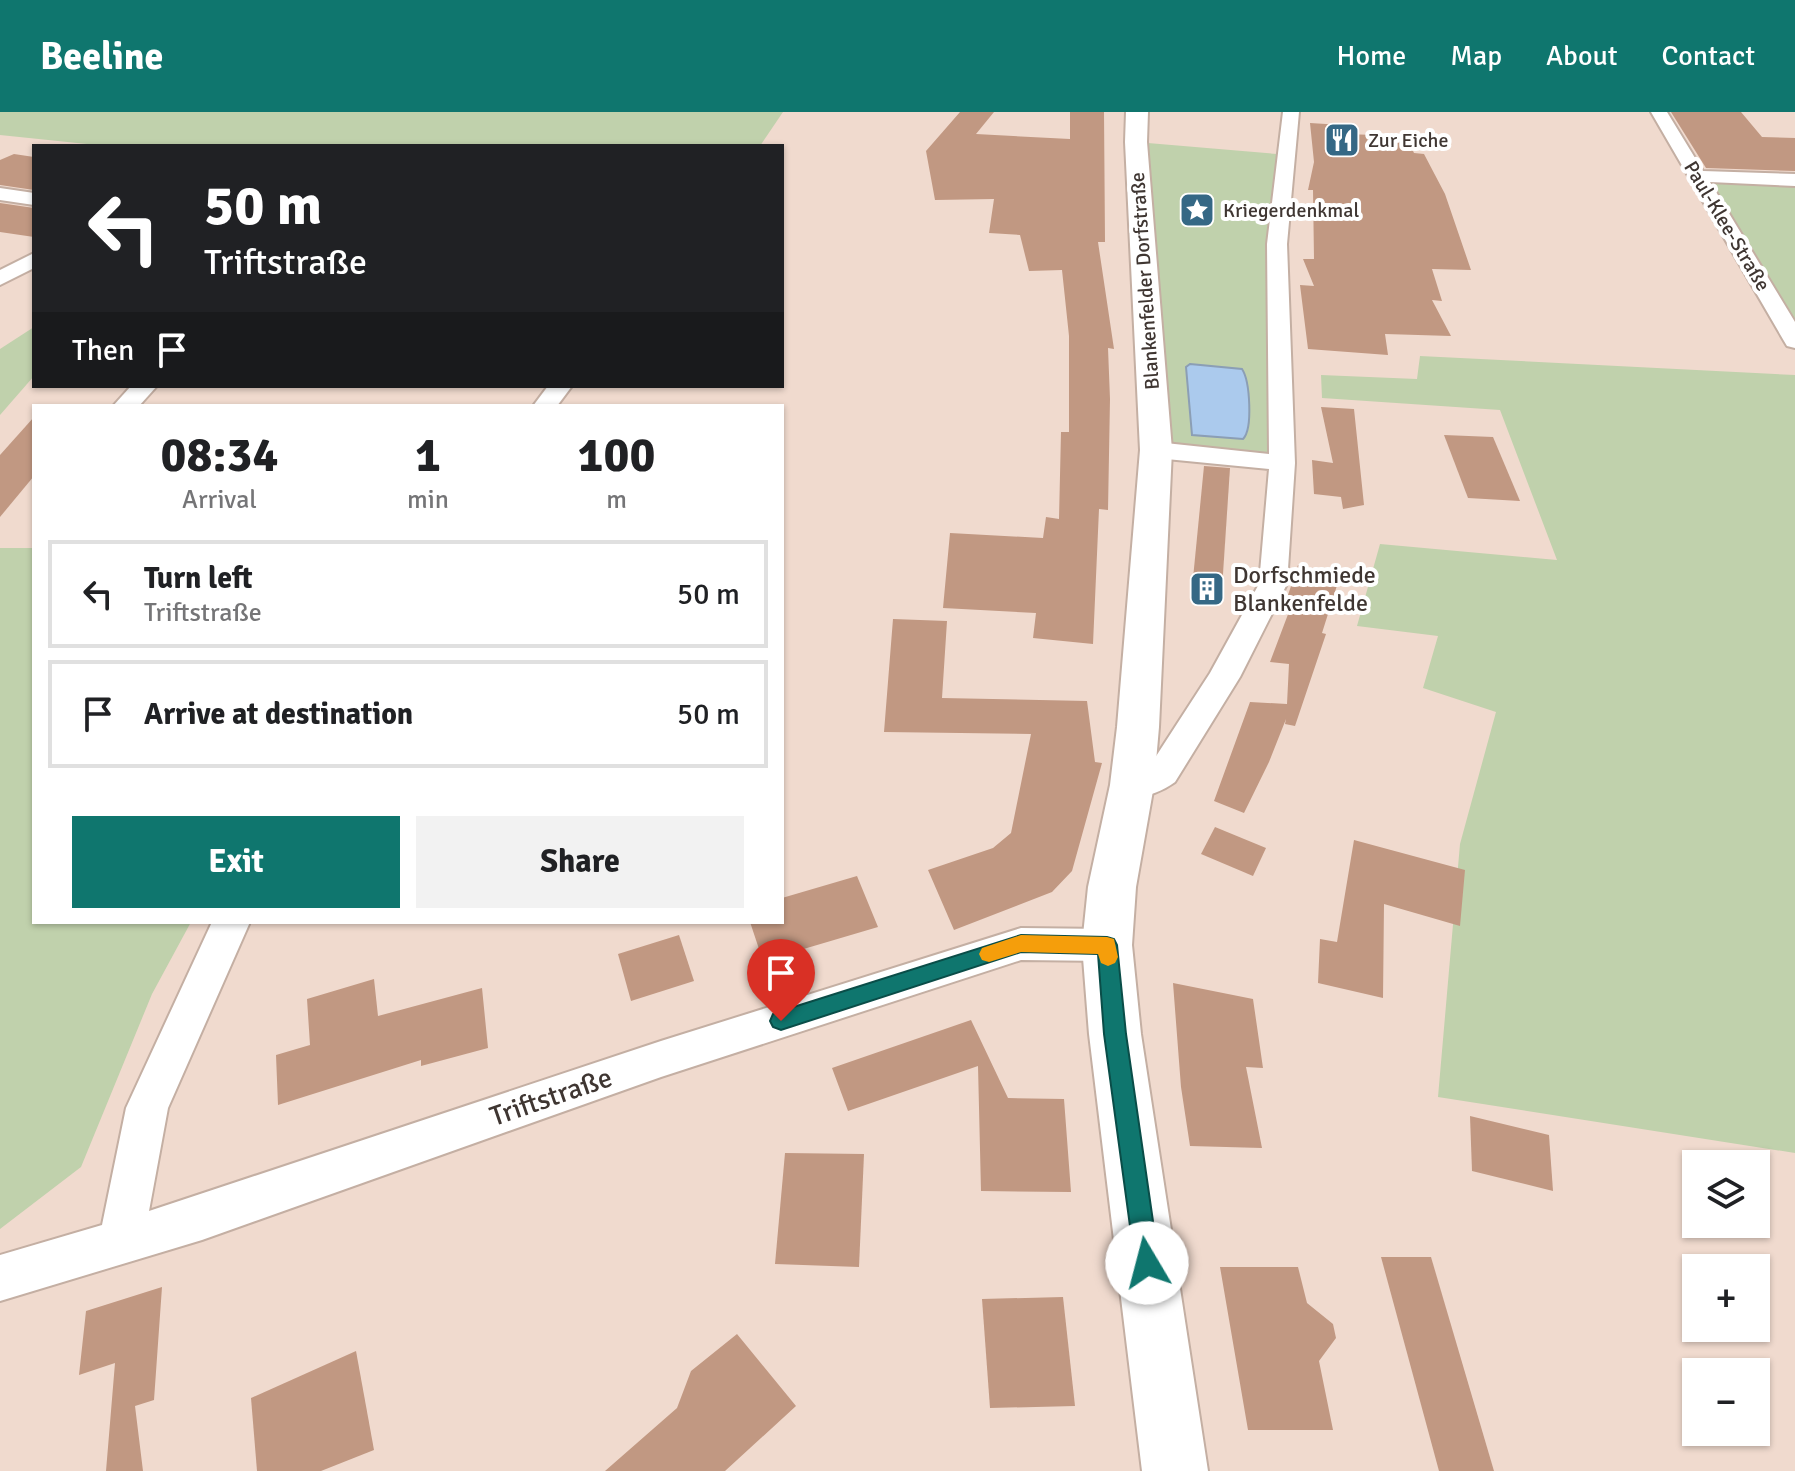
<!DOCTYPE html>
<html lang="en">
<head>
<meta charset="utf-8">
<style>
  :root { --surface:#fff; --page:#f2f2f2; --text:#202124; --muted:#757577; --line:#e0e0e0; --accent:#0f766e }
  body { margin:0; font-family:Signika,sans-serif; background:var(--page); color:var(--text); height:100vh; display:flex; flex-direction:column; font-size:30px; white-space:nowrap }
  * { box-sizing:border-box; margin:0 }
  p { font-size:26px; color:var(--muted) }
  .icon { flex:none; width:44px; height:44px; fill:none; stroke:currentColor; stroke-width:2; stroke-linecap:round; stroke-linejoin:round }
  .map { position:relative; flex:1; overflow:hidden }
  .sheet { position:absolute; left:32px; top:292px; width:752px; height:520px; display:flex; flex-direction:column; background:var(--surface); border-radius:0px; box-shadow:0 2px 6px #0004 }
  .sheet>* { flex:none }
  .banner { position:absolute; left:32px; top:32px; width:752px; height:244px; border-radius:0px; box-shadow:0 2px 6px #0004; background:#202124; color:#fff; overflow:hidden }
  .controls { position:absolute; left:1682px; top:1038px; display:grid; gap:16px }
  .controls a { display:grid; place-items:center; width:88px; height:88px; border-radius:0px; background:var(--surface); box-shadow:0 2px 6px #0004; font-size:40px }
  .pin { position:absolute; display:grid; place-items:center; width:68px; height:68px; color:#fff; margin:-82px -34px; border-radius:50% 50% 50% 0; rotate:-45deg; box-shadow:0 0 8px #0007 }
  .pin .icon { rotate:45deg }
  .me { position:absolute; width:88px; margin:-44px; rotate:352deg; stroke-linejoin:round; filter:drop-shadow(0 0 6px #0008) }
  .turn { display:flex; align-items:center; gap:28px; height:168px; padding:0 40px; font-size:36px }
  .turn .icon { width:104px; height:104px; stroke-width:2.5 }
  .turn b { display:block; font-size:56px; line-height:68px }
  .then { display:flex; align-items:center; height:76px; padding:0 40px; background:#0003; gap:16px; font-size:30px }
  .eta { display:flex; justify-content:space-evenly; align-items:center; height:136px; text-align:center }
  .eta b { font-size:48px; font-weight:700; line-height:56px }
  .action { display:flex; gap:16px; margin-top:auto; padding:16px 40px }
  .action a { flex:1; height:92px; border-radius:0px; background:var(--accent); color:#fff; font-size:32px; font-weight:700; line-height:92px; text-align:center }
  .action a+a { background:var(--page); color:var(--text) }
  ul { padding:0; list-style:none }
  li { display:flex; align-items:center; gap:24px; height:108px; margin:0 16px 12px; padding:0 24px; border:4px solid var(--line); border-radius:0px }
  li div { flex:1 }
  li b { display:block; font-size:30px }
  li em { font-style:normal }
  header { display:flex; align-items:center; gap:48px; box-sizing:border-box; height:112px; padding:0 40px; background:var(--accent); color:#fff }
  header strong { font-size:38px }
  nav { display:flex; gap:44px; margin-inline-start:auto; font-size:28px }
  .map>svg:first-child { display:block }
  .green { fill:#c0d1ac }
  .water { fill:#abcaed; stroke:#8b9eb5; stroke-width:2 }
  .building { fill:#c19882 }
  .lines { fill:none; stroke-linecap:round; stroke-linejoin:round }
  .minor-casing { stroke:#c4afa3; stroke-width:4 }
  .secondary-casing { stroke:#c4afa3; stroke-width:4 }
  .minor { fill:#fff; fill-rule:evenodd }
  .secondary { fill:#fff; fill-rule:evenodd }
  .route { fill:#0f766e; stroke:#0a4d48; stroke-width:2 }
  .slow { fill:#f59e0b }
  .labels { text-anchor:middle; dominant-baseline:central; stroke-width:8; stroke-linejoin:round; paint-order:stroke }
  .far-poi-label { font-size:20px; fill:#3f3632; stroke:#fff; text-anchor:start }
  .far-street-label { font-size:20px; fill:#3f3632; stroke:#fff }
  .poi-label { font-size:24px; fill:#3f3632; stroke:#fff; text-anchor:start }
  .near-street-label { font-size:28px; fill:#3f3632; stroke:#fff }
</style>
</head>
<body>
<header>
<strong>Beeline</strong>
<nav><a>Home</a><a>Map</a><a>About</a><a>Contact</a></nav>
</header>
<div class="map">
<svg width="1795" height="1359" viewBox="0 0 1795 1359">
  <rect width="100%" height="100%" fill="#f0dace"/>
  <g class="green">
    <polygon points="0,0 783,0 760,34 106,34 0,23"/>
    <polygon points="1136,30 1277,42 1282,351 1156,338"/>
    <polygon points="1698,64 1795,68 1795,229"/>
    <polygon points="34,215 34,264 0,303 0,237"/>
    <polygon points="1420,244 1795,263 1795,1041 1438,985 1460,732 1496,600 1423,576 1438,524 1357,514 1380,432 1557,448 1500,298 1322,286 1321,263 1417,267"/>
    <polygon points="0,436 34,436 34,810 191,810 152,882 81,1055 0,1117"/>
  </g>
  <path class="water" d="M1190 252 1242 257C1250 269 1253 317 1243 327L1192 323 1186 255Z"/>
  <g class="building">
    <polygon points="960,0 994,0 976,22 1070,27 1070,0 1104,0 1105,130 1098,130 1114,237 1108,236 1110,287 1108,398 1099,397 1093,532 1033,526 1036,501 943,496 950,421 1043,426 1046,405 1059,407 1061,320 1069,320 1069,224 1062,158 1029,159 1020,123 989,121 994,87 935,88 926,39"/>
    <polygon points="1671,0 1741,0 1762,25 1795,26 1795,59 1706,56"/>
    <polygon points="1310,11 1342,13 1344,22 1406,24 1414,41 1424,42 1445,82 1471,158 1432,157 1442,189 1432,188 1451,224 1385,222 1388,243 1308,237 1300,173 1314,174 1303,147 1314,147 1313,78 1308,78 1314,50"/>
    <polygon points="14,42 34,45 34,78 0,73 0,48"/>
    <polygon points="0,91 34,96 34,125 0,120"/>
    <polygon points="1321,295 1354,297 1364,393 1343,397 1341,385 1314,382 1312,348 1333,351"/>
    <polygon points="34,305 34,364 0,405 0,343"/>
    <polygon points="1444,323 1493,325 1520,389 1468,386"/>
    <polygon points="1204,354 1230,356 1221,492 1191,487"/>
    <polygon points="1298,453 1340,464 1322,521 1326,522 1295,614 1285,612 1286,607 1269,650 1244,701 1214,689 1250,590 1287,592 1289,552 1270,550 1290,497 1284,495"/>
    <polygon points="893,507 947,509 942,586 1087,589 1095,650 1102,651 1072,759 1052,780 954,818 928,758 993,736 1011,721 1031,622 884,620"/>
    <polygon points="1215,715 1266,736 1253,764 1201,742"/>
    <polygon points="1354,728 1465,758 1460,814 1384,792 1383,886 1318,871 1320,827 1337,830"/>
    <polygon points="857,764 878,815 763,849 750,810 782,810 782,786"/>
    <polygon points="679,823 694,869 631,889 618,842"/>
    <polygon points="374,867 378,904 482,876 488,936 421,954 421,948 278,993 276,943 310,933 307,887"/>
    <polygon points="1173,871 1253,887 1263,956 1246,955 1262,1036 1190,1034 1181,975"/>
    <polygon points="971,908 1008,986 1064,987 1071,1080 981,1079 978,954 848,999 832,956"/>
    <polygon points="1470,1004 1549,1023 1553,1079 1472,1059"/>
    <polygon points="785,1041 864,1042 859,1155 775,1152"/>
    <polygon points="1381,1145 1431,1145 1494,1359 1439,1359"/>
    <polygon points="1220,1155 1298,1155 1307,1191 1333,1212 1336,1226 1319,1249 1333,1318 1248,1318"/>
    <polygon points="162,1175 154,1288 135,1294 143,1359 106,1359 115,1251 79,1263 86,1199"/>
    <polygon points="1063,1185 1075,1294 990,1296 982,1187"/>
    <polygon points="737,1222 796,1294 725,1359 605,1359 677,1296 691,1259"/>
    <polygon points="356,1239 374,1338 321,1359 257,1359 251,1286"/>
  </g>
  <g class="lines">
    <defs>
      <g id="minor">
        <path d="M1283 0H1299L1287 132 1295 351 1287 472 1240 565 1175 670C1158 682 1140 688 1120 682L1115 673 1120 664 1142 659 1151 652 1210 561 1259 472 1269 357 1156 346 1147 343 1143 338 1147 333 1156 330 1269 342 1267 132Z"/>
        <polygon points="1651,0 1667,0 1703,59 1795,62 1795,74 1710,70 1795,210 1795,236 1787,234 1784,229"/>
        <polygon points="0,76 34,81 34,93 0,88"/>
        <polygon points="34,141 34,156 0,173 0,158"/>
        <polygon points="131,274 157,274 139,294 113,294"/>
        <polygon points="548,274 572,274 557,294 533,294"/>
        <polygon points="212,810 250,810 168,996 149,1099 661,929 1021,816 1107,817 1120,822 1126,833 1120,844 1107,849 1021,848 661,965 202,1128 0,1189 0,1143 102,1113 126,996"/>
      </g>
      <polygon id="secondary" points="1126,0 1148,0 1147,30 1172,338 1159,615 1154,673 1136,775 1132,833 1141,922 1208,1359 1142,1359 1089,922 1082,833 1088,775 1110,673 1117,615 1140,338 1125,30"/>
    </defs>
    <use href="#minor" class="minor-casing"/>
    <use href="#secondary" class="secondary-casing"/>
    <use href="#minor" class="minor"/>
    <use href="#secondary" class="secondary"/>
  </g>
  <polygon class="route" points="1021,823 1107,825 1114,827 1117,833 1126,922 1159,1151 1156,1160 1147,1163 1138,1160 1135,1151 1104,922 1098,842 1021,840 781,918 773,915 770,909 773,902 781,899"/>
  <polygon class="slow" points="1021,823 1107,825 1114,827 1118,845 1115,851 1108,854 1101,851 1098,842 1021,840 989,850 982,848 979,842 982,836"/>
  <defs>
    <symbol id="restaurant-square" viewBox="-11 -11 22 22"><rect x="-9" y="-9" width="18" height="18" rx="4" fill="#356885" stroke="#fff"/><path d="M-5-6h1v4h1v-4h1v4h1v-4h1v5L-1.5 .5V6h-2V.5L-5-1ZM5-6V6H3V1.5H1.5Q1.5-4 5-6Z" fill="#fff"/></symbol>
    <symbol id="sight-square" viewBox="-11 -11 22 22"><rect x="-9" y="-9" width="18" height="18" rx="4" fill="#356885" stroke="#fff"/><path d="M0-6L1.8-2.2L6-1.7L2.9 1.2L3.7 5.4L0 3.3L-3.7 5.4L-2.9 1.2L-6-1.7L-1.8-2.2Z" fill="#fff"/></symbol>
    <symbol id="building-square" viewBox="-11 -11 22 22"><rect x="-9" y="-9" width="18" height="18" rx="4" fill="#356885" stroke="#fff"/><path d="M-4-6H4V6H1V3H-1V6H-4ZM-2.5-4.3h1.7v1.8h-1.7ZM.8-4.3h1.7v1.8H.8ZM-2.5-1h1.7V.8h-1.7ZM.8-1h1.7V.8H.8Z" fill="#fff"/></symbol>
  </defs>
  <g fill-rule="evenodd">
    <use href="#restaurant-square" x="1322" y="8" width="40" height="40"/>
    <use href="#sight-square" x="1177" y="78" width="40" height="40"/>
    <use href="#building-square" x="1187" y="457" width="40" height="40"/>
  </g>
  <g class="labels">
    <g class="far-poi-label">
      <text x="1368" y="28">Zur Eiche</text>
      <text x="1223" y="98">Kriegerdenkmal</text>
    </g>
    <g class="far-street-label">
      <text transform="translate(1727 114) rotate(59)">Paul-Klee-Straße</text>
      <text transform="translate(1145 169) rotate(-94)">Blankenfelder Dorfstraße</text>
    </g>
    <g class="poi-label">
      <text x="1233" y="463">Dorfschmiede<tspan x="1233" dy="28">Blankenfelde</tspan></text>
    </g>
    <g class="near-street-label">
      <text transform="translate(551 985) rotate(-19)">Triftstraße</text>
    </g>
  </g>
</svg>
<div class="controls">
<a><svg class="icon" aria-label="layers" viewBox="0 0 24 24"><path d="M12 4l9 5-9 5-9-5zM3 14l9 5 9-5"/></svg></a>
<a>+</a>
<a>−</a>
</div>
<div class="pin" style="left:781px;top:909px;background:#d93025"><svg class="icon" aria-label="arrive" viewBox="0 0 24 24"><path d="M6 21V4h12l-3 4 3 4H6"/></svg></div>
<svg class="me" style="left:1147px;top:1151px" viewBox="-20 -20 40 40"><circle r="19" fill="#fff"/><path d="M0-13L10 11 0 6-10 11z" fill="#0f766e"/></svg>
<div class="banner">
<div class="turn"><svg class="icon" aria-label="left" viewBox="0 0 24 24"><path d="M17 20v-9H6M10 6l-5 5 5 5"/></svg><div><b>50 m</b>Triftstraße</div></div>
<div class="then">Then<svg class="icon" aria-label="arrive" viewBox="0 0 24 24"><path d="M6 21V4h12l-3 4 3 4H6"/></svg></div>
</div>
<section class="sheet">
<div class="eta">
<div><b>08:34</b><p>Arrival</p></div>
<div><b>1</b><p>min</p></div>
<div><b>100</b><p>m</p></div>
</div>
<ul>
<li><svg class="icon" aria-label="left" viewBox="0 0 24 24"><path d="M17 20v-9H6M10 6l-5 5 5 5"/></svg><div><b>Turn left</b><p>Triftstraße</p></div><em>50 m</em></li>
<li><svg class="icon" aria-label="arrive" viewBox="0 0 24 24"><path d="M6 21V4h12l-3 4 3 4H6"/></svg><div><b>Arrive at destination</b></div><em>50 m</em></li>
</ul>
<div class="action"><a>Exit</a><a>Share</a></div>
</section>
</div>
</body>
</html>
